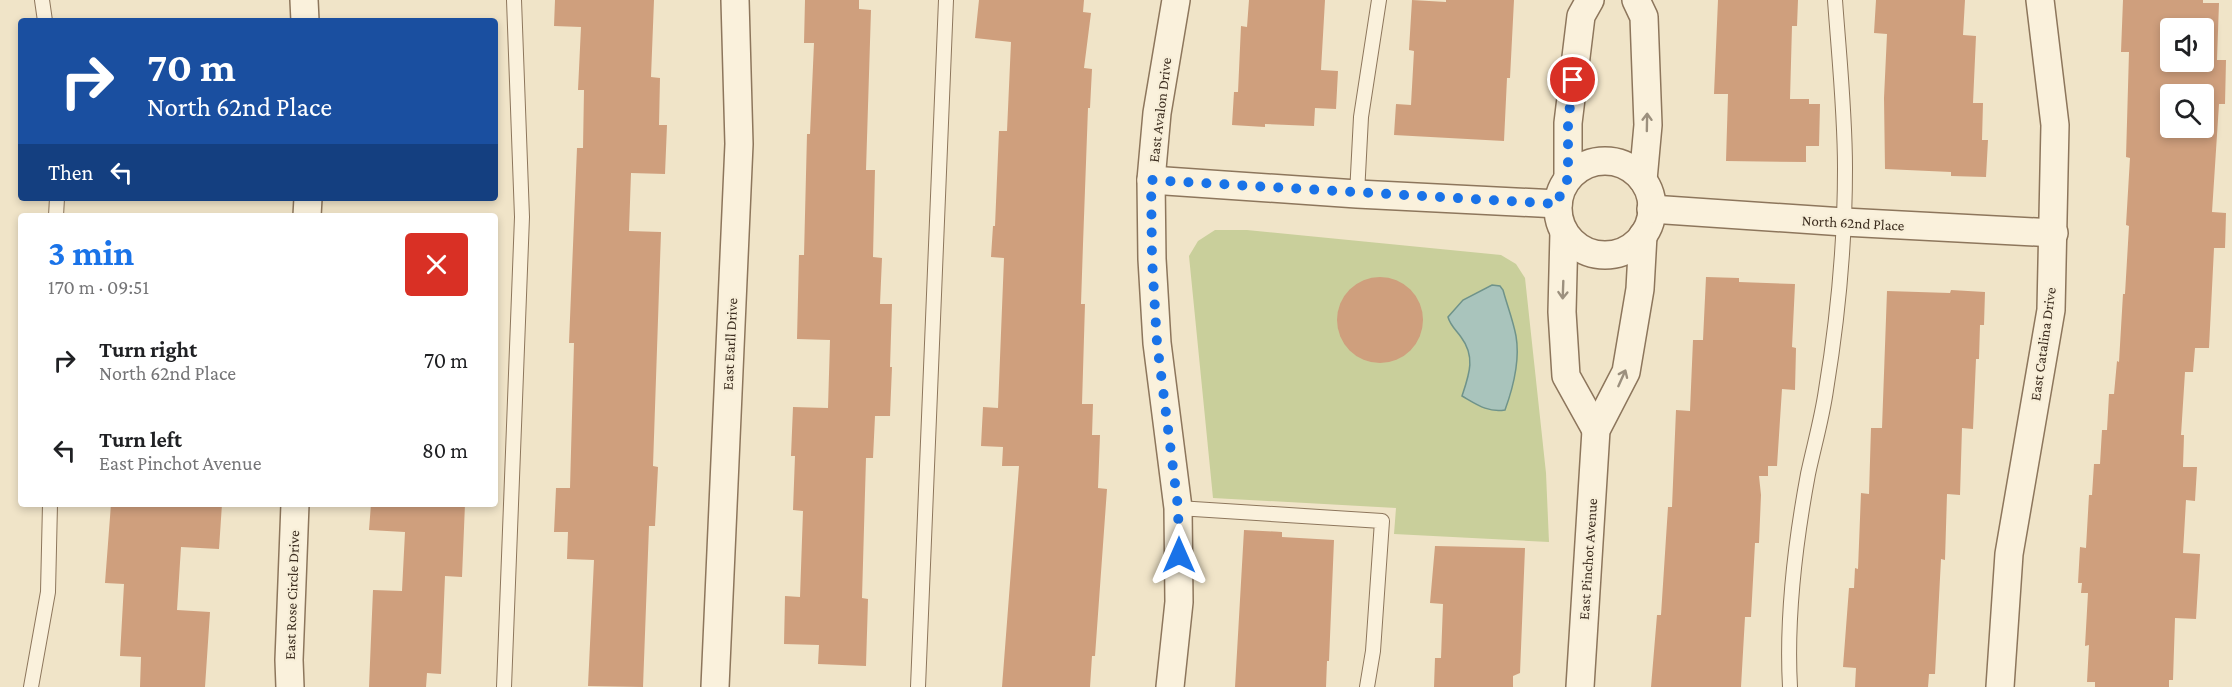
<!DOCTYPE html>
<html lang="en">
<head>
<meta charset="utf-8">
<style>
  :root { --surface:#fff; --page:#f2f2f2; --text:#202124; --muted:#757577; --accent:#1a73e8 }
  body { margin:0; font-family:"Crimson Pro",serif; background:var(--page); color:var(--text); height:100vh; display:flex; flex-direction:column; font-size:22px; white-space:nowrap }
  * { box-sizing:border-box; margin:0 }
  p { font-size:20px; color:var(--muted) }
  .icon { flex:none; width:33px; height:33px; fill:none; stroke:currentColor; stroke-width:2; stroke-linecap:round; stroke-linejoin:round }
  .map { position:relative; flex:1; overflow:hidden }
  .details { position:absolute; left:18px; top:213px; width:480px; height:294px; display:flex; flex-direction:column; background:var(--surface); border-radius:6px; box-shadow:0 3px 9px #0003 }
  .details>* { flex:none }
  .guide { position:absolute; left:18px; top:18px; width:480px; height:183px; border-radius:6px; box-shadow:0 3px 9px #0003; background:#1a4fa0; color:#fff; overflow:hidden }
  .fabs { position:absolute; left:2160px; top:18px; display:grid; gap:12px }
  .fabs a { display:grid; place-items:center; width:54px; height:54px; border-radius:6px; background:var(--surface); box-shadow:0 3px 9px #0003; font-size:30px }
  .pin { position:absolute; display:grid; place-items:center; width:51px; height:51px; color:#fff; margin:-26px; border:3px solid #fff; border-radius:50%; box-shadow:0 2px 6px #0007 }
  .me { position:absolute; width:66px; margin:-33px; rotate:0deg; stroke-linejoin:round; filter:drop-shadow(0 0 4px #0008) }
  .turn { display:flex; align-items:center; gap:21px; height:126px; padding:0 30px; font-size:27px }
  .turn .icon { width:78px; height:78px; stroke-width:2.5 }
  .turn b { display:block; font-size:42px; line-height:51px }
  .then { display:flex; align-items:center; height:57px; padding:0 30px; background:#0003; gap:12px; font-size:22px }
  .round { display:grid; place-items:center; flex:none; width:63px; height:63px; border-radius:6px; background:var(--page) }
  .summary { display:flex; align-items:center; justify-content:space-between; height:102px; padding:0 30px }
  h1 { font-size:36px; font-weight:700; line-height:45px; color:var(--accent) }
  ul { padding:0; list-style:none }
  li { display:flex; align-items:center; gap:18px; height:90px; padding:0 30px }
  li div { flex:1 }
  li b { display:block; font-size:22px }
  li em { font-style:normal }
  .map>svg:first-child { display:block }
  .green { fill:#c9cf9b }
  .water { fill:#a9c4bc; stroke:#6f938a; stroke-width:1.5 }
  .building { fill:#cf9f7d; fill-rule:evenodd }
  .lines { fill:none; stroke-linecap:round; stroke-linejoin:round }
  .service-casing { stroke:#8d765c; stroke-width:16 }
  .minor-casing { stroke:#8d765c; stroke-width:30 }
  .service { stroke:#faf1dc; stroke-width:14 }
  .minor { stroke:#faf1dc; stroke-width:27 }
  .oneway { stroke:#9c907e }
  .route { stroke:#1a73e8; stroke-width:10; stroke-dasharray:0 18 }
  .labels { text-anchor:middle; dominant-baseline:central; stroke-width:4.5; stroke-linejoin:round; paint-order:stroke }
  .street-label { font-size:15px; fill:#3d2e20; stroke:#f7eed8 }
</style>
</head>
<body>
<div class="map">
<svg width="2232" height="687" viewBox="0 0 2232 687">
  <rect width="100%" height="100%" fill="#f0e4c8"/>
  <polygon class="green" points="1215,230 1247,230 1501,255 1516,264 1525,278 1546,473 1549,542 1394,534 1396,508 1213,498 1189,256 1198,241"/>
  <path class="water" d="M1492 285 1500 286 1503 290C1507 305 1513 320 1516 336 1520 359 1513 388 1505 410 1488 413 1476 404 1462 396 1469 375 1476 357 1461 337 1456 330 1450 325 1448 317L1463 300Z"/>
  <g class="building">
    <polygon points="555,0 654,0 651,77 660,78 659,125 667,125 665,174 631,173 629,231 661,232 653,466 658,467 655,526 649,526 643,687 588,686 594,560 567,559 568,532 554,532 556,488 570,488 574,343 569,343 577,148 583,148 584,90 578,90 581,27 554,26"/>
    <polygon points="805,0 859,0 859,9 871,10 866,170 875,170 873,257 882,258 880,304 892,304 890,367 892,367 890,416 875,416 873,458 866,458 862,598 868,599 866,666 818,664 819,645 784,644 785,596 800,597 803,511 793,510 795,456 791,456 793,407 828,408 830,340 797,339 799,255 804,255 807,134 810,134 814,43 804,43"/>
    <polygon points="979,0 1084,0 1083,12 1091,13 1084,68 1092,69 1090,108 1088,108 1083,244 1081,304 1085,304 1082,404 1093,404 1092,435 1100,435 1098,488 1107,489 1095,656 1092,656 1090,687 1002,687 1019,466 1002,466 1003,447 981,446 983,407 998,408 1004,258 991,257 993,226 995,226 999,131 1007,131 1011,42 975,38"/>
    <polygon points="1249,0 1325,0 1321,70 1338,71 1336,109 1315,108 1314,126 1265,124 1265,127 1232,125 1234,92 1238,92 1241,26 1247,27"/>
    <polygon points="1412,0 1446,2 1446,0 1514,0 1510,78 1507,78 1504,141 1394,135 1396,104 1411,105 1414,51 1409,50"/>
    <polygon points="1718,0 1798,0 1797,26 1792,26 1790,99 1809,99 1809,104 1820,104 1819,146 1806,146 1806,162 1726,161 1728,94 1714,94"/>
    <polygon points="1876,0 1965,0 1963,35 1976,36 1973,103 1983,103 1982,140 1988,140 1986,177 1951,176 1951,172 1885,169 1884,98 1887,34 1874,33"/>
    <path d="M2123 0H2203V3H2219L2217 60H2226L2225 104H2219L2212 212 2226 213 2225 248H2214L2209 348H2195L2193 372H2185L2181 435H2184L2183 467H2197L2195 501 2186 500 2183 553 2200 554 2196 619 2175 618 2173 680H2169V687H2095V682H2087L2089 645 2085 646 2088 593H2081L2082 583H2078L2080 547 2086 548 2089 495H2092L2094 464H2100L2102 430H2107L2109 394H2114L2117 361 2119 362 2123 294H2125L2129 226 2126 225 2130 158 2126 157 2129 52H2121ZM2170 28H2204V62H2170ZM2170 94H2204V128H2170Z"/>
    <circle cx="1380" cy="320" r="43"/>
    <polygon points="1706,277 1739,278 1739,282 1795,284 1792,347 1796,348 1795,390 1782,389 1777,466 1768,466 1768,476 1759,476 1761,495 1759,543 1755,543 1751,617 1745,617 1741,687 1651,687 1657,615 1661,615 1668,507 1672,507 1676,410 1690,411 1693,340 1703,340"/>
    <polygon points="1951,290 1985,292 1984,325 1980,325 1979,359 1976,359 1973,429 1962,428 1960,495 1947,494 1945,560 1941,559 1935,674 1929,674 1928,687 1855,687 1856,668 1843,667 1849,588 1854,588 1855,568 1858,569 1861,493 1869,494 1871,428 1882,428 1887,291 1950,293"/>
    <polygon points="111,504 222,504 219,549 181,547 177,610 210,612 205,687 140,687 141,657 120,656 124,584 105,583"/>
    <polygon points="371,504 465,504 462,577 445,576 441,674 427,673 426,687 369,687 373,590 402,591 405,532 369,530"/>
    <polygon points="1244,530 1282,532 1282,537 1334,540 1329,661 1327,661 1326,687 1235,687"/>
    <polygon points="1435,546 1525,548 1520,673 1513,676 1513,687 1434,687 1435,658 1441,658 1443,604 1430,603"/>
  </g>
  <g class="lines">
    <defs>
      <g id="service">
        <polyline points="42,0 45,21"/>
        <polyline points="1357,194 1361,117 1379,0"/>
        <polyline points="56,216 57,198"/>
        <polyline points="1178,508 1382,521 1373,651 1367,687"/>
        <polyline points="31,687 48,592 50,504"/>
        <polyline points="504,687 522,217 514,0"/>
        <polyline points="918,687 946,0"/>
        <path d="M1790 687C1786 616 1795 544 1808 474 1814 446 1822 418 1826 390 1838 317 1845 242 1845 168 1845 112 1839 56 1835 0"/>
      </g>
      <g id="minor">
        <polyline points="304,0 305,21"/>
        <polyline points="1636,0 1644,17 1648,125 1643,180"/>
        <circle cx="1605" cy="208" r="47"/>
        <polyline points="1568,178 1568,123 1581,16 1590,0"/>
        <polyline points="1151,180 1357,194 1558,204"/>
        <polyline points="1651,209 1844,222 2054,233"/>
        <polyline points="307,216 308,198"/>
        <polyline points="1564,232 1562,312 1566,376 1596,430"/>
        <polyline points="290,687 289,660 295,504"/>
        <polyline points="715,687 739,144 735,0"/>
        <polyline points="1170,687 1179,602 1178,508 1157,343 1152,259 1151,180 1157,113 1176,0"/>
        <polyline points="1580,687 1596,430 1626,372 1640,289 1643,235"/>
        <polyline points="2000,687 2009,554 2051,310 2055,125 2040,0"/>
      </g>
    </defs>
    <use href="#service" class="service-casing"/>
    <use href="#minor" class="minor-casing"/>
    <use href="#service" class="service"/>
    <use href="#minor" class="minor"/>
  </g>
  <defs><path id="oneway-shaft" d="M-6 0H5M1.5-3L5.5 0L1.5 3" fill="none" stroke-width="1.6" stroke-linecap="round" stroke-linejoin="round" transform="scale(1.5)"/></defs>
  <g class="oneway">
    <use href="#oneway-shaft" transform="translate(1647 122) rotate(-89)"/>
    <use href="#oneway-shaft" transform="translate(1563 290) rotate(92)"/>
    <use href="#oneway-shaft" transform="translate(1622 378) rotate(-66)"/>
  </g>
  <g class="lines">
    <polyline class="route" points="1179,555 1178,507 1157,343 1152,259 1151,180 1558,204 1560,195 1568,178 1568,123 1573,80"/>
  </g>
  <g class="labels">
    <g class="street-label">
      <text transform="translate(1160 110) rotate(-83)">East Avalon Drive</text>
      <text transform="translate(1853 223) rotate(3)">North 62nd Place</text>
      <text transform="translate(730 344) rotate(-87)">East Earll Drive</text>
      <text transform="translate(2043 344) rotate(-82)">East Catalina Drive</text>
      <text transform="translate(1588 559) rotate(-86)">East Pinchot Avenue</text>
      <text transform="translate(292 595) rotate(-88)">East Rose Circle Drive</text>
    </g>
  </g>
</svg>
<div class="fabs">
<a><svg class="icon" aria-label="sound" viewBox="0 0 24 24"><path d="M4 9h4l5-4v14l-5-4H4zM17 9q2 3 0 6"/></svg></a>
<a><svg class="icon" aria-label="search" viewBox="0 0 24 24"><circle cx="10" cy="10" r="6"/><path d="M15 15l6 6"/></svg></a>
</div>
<div class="pin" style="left:1573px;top:80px;background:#d93025"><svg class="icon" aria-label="arrive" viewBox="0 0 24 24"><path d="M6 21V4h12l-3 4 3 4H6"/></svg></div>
<svg class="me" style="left:1179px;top:555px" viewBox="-20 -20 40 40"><path d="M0-17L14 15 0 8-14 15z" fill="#1a73e8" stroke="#fff" stroke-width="4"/></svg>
<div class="guide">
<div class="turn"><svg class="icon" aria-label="right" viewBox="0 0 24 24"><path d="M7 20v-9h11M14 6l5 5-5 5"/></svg><div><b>70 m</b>North 62nd Place</div></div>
<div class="then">Then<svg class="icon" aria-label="left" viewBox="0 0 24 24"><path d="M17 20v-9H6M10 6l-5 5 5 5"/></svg></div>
</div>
<section class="details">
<div class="summary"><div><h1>3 min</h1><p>170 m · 09:51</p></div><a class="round" style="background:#d93025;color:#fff"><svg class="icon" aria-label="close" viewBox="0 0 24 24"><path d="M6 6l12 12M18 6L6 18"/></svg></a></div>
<ul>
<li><svg class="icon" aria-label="right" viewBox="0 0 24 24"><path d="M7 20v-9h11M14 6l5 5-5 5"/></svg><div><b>Turn right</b><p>North 62nd Place</p></div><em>70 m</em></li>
<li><svg class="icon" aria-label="left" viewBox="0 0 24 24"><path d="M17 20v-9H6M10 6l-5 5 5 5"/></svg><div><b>Turn left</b><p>East Pinchot Avenue</p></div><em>80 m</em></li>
</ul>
</section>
</div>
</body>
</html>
